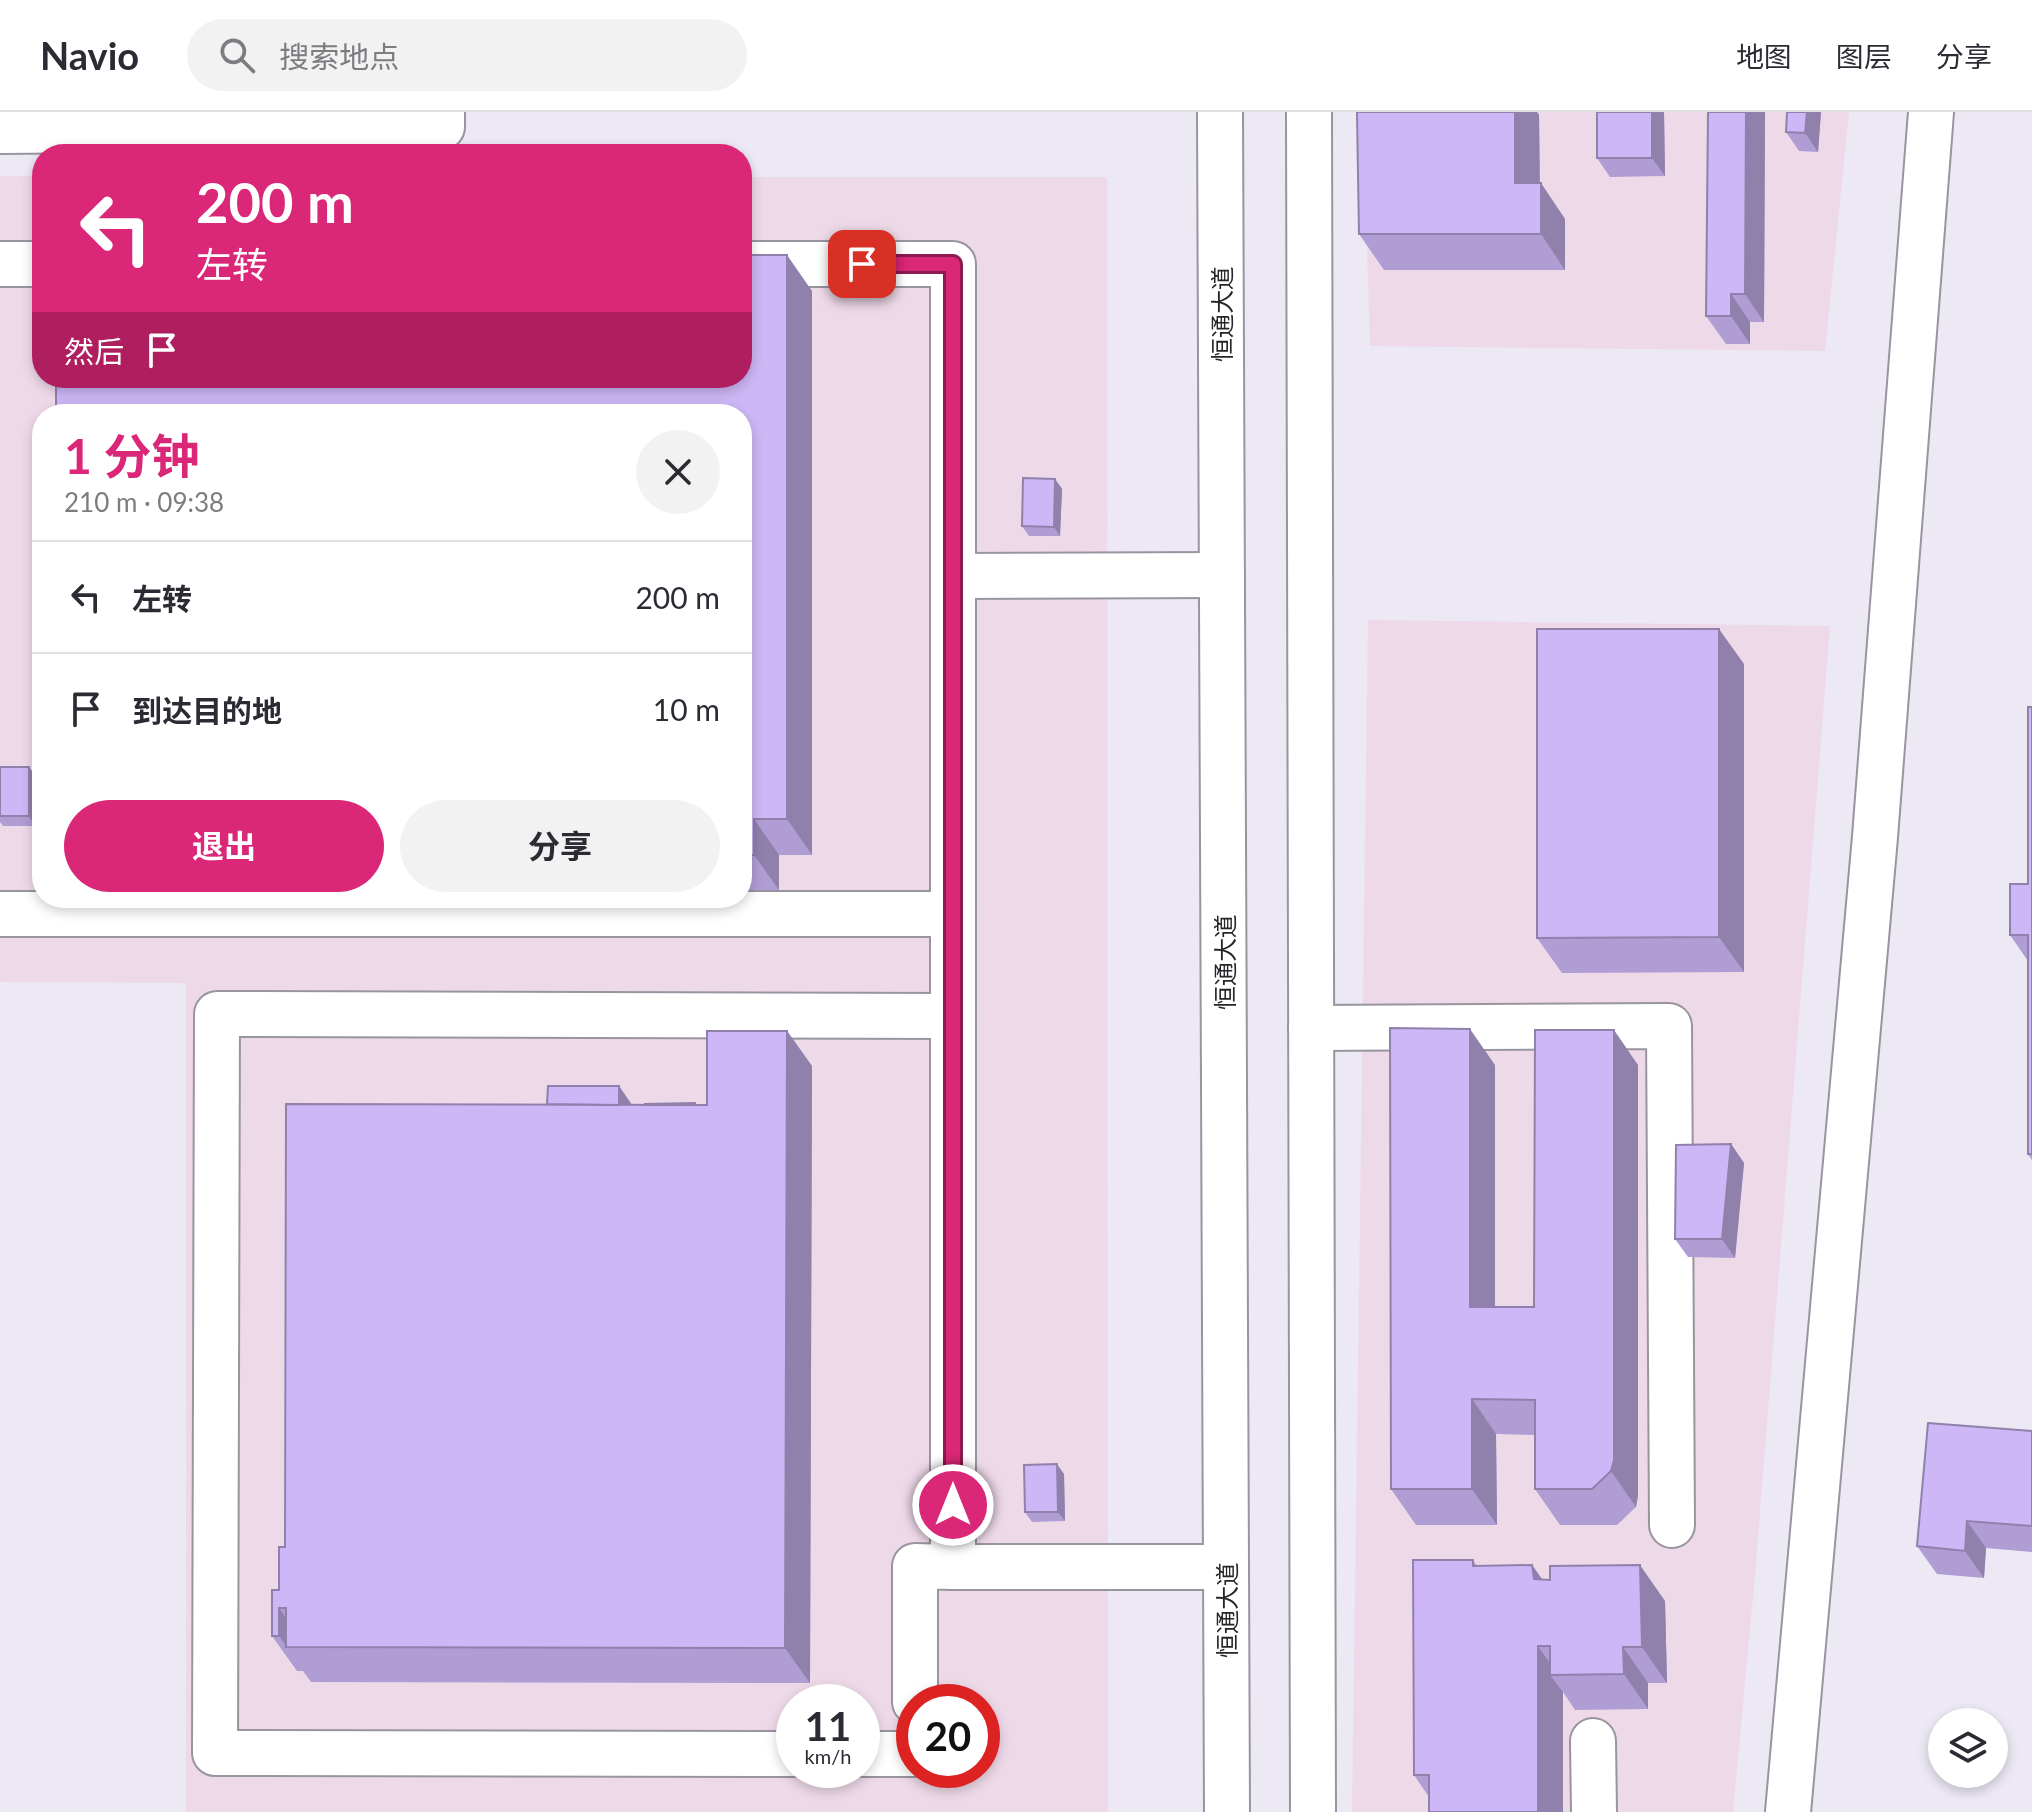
<!DOCTYPE html>
<html lang="zh">
<head>
<meta charset="utf-8">
<style>
  :root { --surface:#fff; --page:#f2f2f3; --text:#2b2b33; --muted:#7c7c81; --line:#e1e1e2; --accent:#db2777 }
  body { margin:0; font-family:Lato,"Noto Sans SC",sans-serif; background:var(--page); color:var(--text); height:100vh; display:flex; flex-direction:column; font-size:30px; white-space:nowrap }
  * { box-sizing:border-box; margin:0 }
  p { font-size:26px; color:var(--muted) }
  .icon { flex:none; width:44px; height:44px; fill:none; stroke:currentColor; stroke-width:2; stroke-linecap:round; stroke-linejoin:round }
  .map { position:relative; flex:1; overflow:hidden }
  .details { position:absolute; left:32px; top:292px; width:720px; height:504px; display:flex; flex-direction:column; background:var(--surface); border-radius:32px; box-shadow:0 4px 12px #0003 }
  .details>* { flex:none }
  .guide { position:absolute; left:32px; top:32px; width:720px; height:244px; border-radius:32px; box-shadow:0 4px 12px #0003; background:#db2777; color:#fff; overflow:hidden }
  .controls { position:absolute; left:1928px; top:1596px; display:grid; gap:16px }
  .controls a { display:grid; place-items:center; width:80px; height:80px; border-radius:50%; background:var(--surface); box-shadow:0 4px 12px #0003; font-size:40px }
  .speed { position:absolute; left:776px; top:1572px; display:flex; gap:16px; font-size:40px; font-weight:700; text-align:center }
  .speed>* { display:grid; place-content:center; width:104px; height:104px; border-radius:50%; background:var(--surface); box-shadow:0 4px 12px #0003; line-height:1 }
  .speed small { font-size:20px; font-weight:400 }
  .speed .limit { border:12px solid #d22; background:#fff; color:#111 }
  .pin { position:absolute; display:grid; place-items:center; width:68px; height:68px; color:#fff; margin:-34px; border-radius:16px; box-shadow:0 4px 12px #0006 }
  .me { position:absolute; width:88px; margin:-44px; rotate:0deg; stroke-linejoin:round; filter:drop-shadow(0 0 6px #0008) }
  .turn { display:flex; align-items:center; gap:28px; height:168px; padding:0 32px; font-size:36px }
  .turn .icon { width:104px; height:104px; stroke-width:2.5 }
  .turn b { display:block; font-size:56px; line-height:68px }
  .then { display:flex; align-items:center; height:76px; padding:0 32px; background:#0003; gap:16px; font-size:30px }
  .round { display:grid; place-items:center; flex:none; width:84px; height:84px; border-radius:42px; background:var(--page) }
  .head { display:flex; align-items:center; justify-content:space-between; height:136px; padding:0 32px }
  h1 { font-size:48px; font-weight:700; line-height:60px; color:var(--accent) }
  .primary-button { display:flex; gap:16px; margin-top:auto; padding:16px 32px }
  .primary-button a { flex:1; height:92px; border-radius:48px; background:var(--accent); color:#fff; font-size:32px; font-weight:700; line-height:92px; text-align:center }
  .primary-button a+a { background:var(--page); color:var(--text) }
  ul { padding:0; list-style:none }
  li { display:flex; align-items:center; gap:24px; height:112px; padding:0 32px; border-top:2px solid var(--line) }
  li div { flex:1 }
  li b { display:block; font-size:30px }
  li em { font-style:normal }
  header { display:flex; align-items:center; gap:48px; box-sizing:border-box; height:112px; padding:0 40px; background:var(--surface); border-bottom:2px solid var(--line) }
  header strong { font-size:38px }
  nav { display:flex; gap:44px; margin-inline-start:auto; font-size:28px }
  .search { width:560px; height:72px; background:var(--page); display:flex; align-items:center; gap:20px; box-sizing:border-box; padding:0 28px; border-radius:44px; color:var(--muted); font-size:30px }
  .map>svg:first-child { display:block }
  .industrial { fill:#eed9e9; fill-rule:evenodd }
  .lines { fill:none; stroke-linecap:round; stroke-linejoin:round }
  .minor-casing { stroke:#9995a0; stroke-width:48 }
  .major-casing { stroke:#9995a0; stroke-width:48 }
  .minor { stroke:#fff; stroke-width:44 }
  .major { stroke:#fff; stroke-width:44 }
  .wall { fill:#b09dd4 }
  .shaded-wall { fill:#9080ac }
  .building { fill:#cdb7f6; stroke:#9080ac; stroke-width:2 }
  .route-casing { stroke:#8e194d; stroke-width:20 }
  .route { stroke:#db2777; stroke-width:14 }
  .labels { text-anchor:middle; dominant-baseline:central; stroke-width:6; stroke-linejoin:round; paint-order:stroke }
  .street-label { font-size:24px; fill:#262529; stroke:#fff }
</style>
</head>
<body>
<header>
<strong>Navio</strong>
<div class="search"><svg class="icon" aria-label="search" viewBox="0 0 24 24"><circle cx="10" cy="10" r="6"/><path d="M15 15l6 6"/></svg>搜索地点</div>
<nav><a>地图</a><a>图层</a><a>分享</a></nav>
</header>
<div class="map">
<svg width="2032" height="1700" viewBox="0 0 2032 1700">
  <rect width="100%" height="100%" fill="#ece8f4"/>
  <g class="industrial">
    <polygon points="1363,0 1849,0 1825,239 1370,234"/>
    <path d="M0 64H42V266H742V65H1107L1108 1700H186V871L0 870ZM42 302H742V786H42ZM794 1590H862V1658H794ZM914 1590H982V1658H914Z"/>
    <polygon points="1368,508 1830,514 1755,1463 1733,1700 1352,1700"/>
  </g>
  <g class="lines">
    <defs>
      <g id="minor">
        <polyline points="0,19 442,15 442,0"/>
        <polyline points="0,152 42,152"/>
        <polyline points="742,152 953,152 953,1455 1226,1455"/>
        <polyline points="953,464 1222,463"/>
        <polyline points="0,802 953,802"/>
        <polyline points="1311,916 1669,914 1672,1413"/>
        <polyline points="915,1590 915,1454 953,1455"/>
        <polyline points="1593,1629 1594,1700"/>
        <polyline points="794,1642 215,1641 217,902 953,904"/>
        <polyline points="862,1642 914,1642"/>
        <polyline points="1788,1700 1875,725 1931,0"/>
      </g>
      <g id="major">
        <polyline points="1220,0 1227,1700"/>
        <polyline points="1309,0 1313,1700"/>
      </g>
    </defs>
    <use href="#minor" class="minor-casing"/>
    <use href="#major" class="major-casing"/>
    <use href="#minor" class="minor"/>
    <use href="#major" class="major"/>
  </g>
  <g class="wall">
    <polygon points="1357,0 1537,0 1539,3 1540,71 1565,107 1565,158 1384,158 1359,122"/>
    <polygon points="1597,0 1664,0 1665,64 1610,65 1597,46"/>
    <polygon points="1708,0 1765,0 1764,210 1750,210 1750,232 1726,232 1706,204"/>
    <polygon points="1807,0 1821,0 1818,40 1799,39 1786,20"/>
    <polygon points="812,179 812,743 779,743 779,778 742,778 742,266"/>
    <polygon points="1055,367 1062,377 1060,424 1029,424 1022,414"/>
    <polygon points="1744,552 1744,860 1562,861 1537,826"/>
    <polygon points="2032,595 2032,1048 2028,1042 2028,849 2010,823 2028,772"/>
    <polygon points="0,655 29,655 36,665 35,714 3,714 0,710"/>
    <polygon points="787,919 812,954 810,1571 311,1570 303,1559 297,1559 272,1524 285,1435 619,974 632,993 695,991 696,993 707,993"/>
    <polygon points="1495,953 1495,1195 1534,1195 1638,953 1638,1383 1636,1395 1617,1413 1560,1413 1535,1377 1535,1323 1496,1322 1497,1413 1416,1413 1391,1377"/>
    <polygon points="1731,1032 1744,1051 1735,1146 1688,1145 1675,1127"/>
    <polygon points="2032,1319 2032,1440 1986,1436 1984,1466 1937,1462 1917,1434"/>
    <polygon points="1064,1362 1065,1409 1032,1410 1025,1400"/>
    <polygon points="1473,1448 1477,1454 1532,1453 1542,1467 1665,1489 1667,1571 1648,1571 1648,1597 1575,1598 1563,1580 1429,1685 1414,1663"/>
  </g>
  <g class="shaded-wall">
    <polygon points="1515,0 1537,0 1539,3 1540,106 1515,71"/>
    <polygon points="1652,0 1664,0 1665,64 1652,46"/>
    <polygon points="1746,0 1765,0 1764,210 1745,182"/>
    <polygon points="1807,0 1821,0 1818,40 1805,21"/>
    <polygon points="1541,71 1565,107 1565,158 1541,122"/>
    <polygon points="787,143 812,179 812,743 787,707"/>
    <polygon points="1731,182 1750,210 1750,232 1731,204"/>
    <polygon points="1055,367 1062,377 1060,424 1054,415"/>
    <polygon points="1719,517 1744,552 1744,860 1719,825"/>
    <polygon points="29,655 36,665 35,714 29,704"/>
    <polygon points="754,707 779,743 779,778 754,743"/>
    <polygon points="1470,917 1495,953 1495,1230 1470,1195"/>
    <polygon points="1614,918 1638,953 1638,1383 1636,1395 1611,1359"/>
    <polygon points="787,919 812,954 810,1571 785,1536"/>
    <polygon points="619,974 632,993 619,1009"/>
    <polygon points="1731,1032 1744,1051 1735,1146 1722,1127"/>
    <polygon points="1472,1287 1496,1322 1497,1413 1472,1377"/>
    <polygon points="1057,1352 1064,1362 1065,1409 1058,1400"/>
    <polygon points="1967,1409 1986,1436 1984,1466 1965,1439"/>
    <polygon points="1532,1453 1557,1489 1534,1467"/>
    <polygon points="1640,1453 1665,1489 1667,1571 1642,1535"/>
    <polygon points="279,1496 304,1532 287,1535 279,1524"/>
    <polygon points="1538,1534 1558,1563 1550,1563 1563,1580 1563,1700 1538,1700"/>
    <polygon points="1623,1535 1648,1571 1648,1597 1624,1562"/>
  </g>
  <g class="building">
    <polygon points="1357,0 1515,0 1515,71 1541,71 1541,122 1359,122"/>
    <rect x="1597" y="0" width="55" height="46"/>
    <polygon points="1708,0 1746,0 1745,182 1731,182 1731,204 1706,204"/>
    <polygon points="1787,0 1807,0 1805,21 1786,20"/>
    <polygon points="742,143 787,143 787,707 754,707 754,743 742,743 742,302 56,302 56,266 742,266"/>
    <polygon points="1023,366 1055,367 1054,415 1022,414"/>
    <rect x="39" y="400" width="3" height="29"/>
    <polygon points="1537,517 1719,517 1719,825 1537,826"/>
    <polygon points="2028,595 2032,595 2032,1042 2028,1042 2028,823 2010,823 2010,772 2028,772"/>
    <rect x="0" y="655" width="29" height="49"/>
    <polygon points="1390,916 1470,917 1470,1195 1534,1195 1535,918 1614,918 1614,1348 1611,1359 1592,1377 1535,1377 1535,1288 1472,1287 1472,1377 1391,1377"/>
    <polygon points="707,919 787,919 785,1536 286,1535 286,1496 279,1496 279,1524 272,1524 272,1478 279,1478 279,1435 285,1435 286,992 707,993"/>
    <polygon points="548,974 619,974 619,993 547,992"/>
    <polygon points="695,991 695,993 645,993 645,992"/>
    <polygon points="1731,1032 1722,1127 1675,1127 1676,1033"/>
    <polygon points="1928,1311 2032,1319 2032,1414 1967,1409 1965,1439 1917,1434"/>
    <polygon points="1057,1352 1058,1400 1025,1400 1024,1353"/>
    <polygon points="1413,1448 1473,1448 1473,1454 1532,1453 1534,1467 1550,1468 1550,1454 1640,1453 1642,1535 1623,1535 1624,1562 1550,1563 1550,1534 1538,1534 1538,1700 1429,1700 1429,1663 1414,1663"/>
  </g>
  <g class="lines">
    <defs>
      <polyline id="route" points="862,152 953,152 953,1393"/>
    </defs>
    <use href="#route" class="route-casing"/>
    <use href="#route" class="route"/>
  </g>
  <g class="labels">
    <g class="street-label">
      <text transform="translate(1221 202) rotate(-90)">恒通大道</text>
      <text transform="translate(1224 850) rotate(-90)">恒通大道</text>
      <text transform="translate(1226 1498) rotate(-90)">恒通大道</text>
    </g>
  </g>
</svg>
<div class="controls">
<a><svg class="icon" aria-label="layers" viewBox="0 0 24 24"><path d="M12 4l9 5-9 5-9-5zM3 14l9 5 9-5"/></svg></a>
</div>
<div class="speed"><div>11<small>km/h</small></div><div class="limit">20</div></div>
<div class="pin" style="left:862px;top:152px;background:#d93025"><svg class="icon" aria-label="arrive" viewBox="0 0 24 24"><path d="M6 21V4h12l-3 4 3 4H6"/></svg></div>
<svg class="me" style="left:953px;top:1393px" viewBox="-20 -20 40 40"><circle r="17" fill="#db2777" stroke="#fff" stroke-width="3"/><path d="M0-11L8 9 0 5-8 9z" fill="#fff"/></svg>
<div class="guide">
<div class="turn"><svg class="icon" aria-label="left" viewBox="0 0 24 24"><path d="M17 20v-9H6M10 6l-5 5 5 5"/></svg><div><b>200 m</b>左转</div></div>
<div class="then">然后<svg class="icon" aria-label="arrive" viewBox="0 0 24 24"><path d="M6 21V4h12l-3 4 3 4H6"/></svg></div>
</div>
<section class="details">
<div class="head"><div><h1>1 分钟</h1><p>210 m · 09:38</p></div><a class="round"><svg class="icon" aria-label="close" viewBox="0 0 24 24"><path d="M6 6l12 12M18 6L6 18"/></svg></a></div>
<ul>
<li><svg class="icon" aria-label="left" viewBox="0 0 24 24"><path d="M17 20v-9H6M10 6l-5 5 5 5"/></svg><div><b>左转</b></div><em>200 m</em></li>
<li><svg class="icon" aria-label="arrive" viewBox="0 0 24 24"><path d="M6 21V4h12l-3 4 3 4H6"/></svg><div><b>到达目的地</b></div><em>10 m</em></li>
</ul>
<div class="primary-button"><a>退出</a><a>分享</a></div>
</section>
</div>
</body>
</html>
